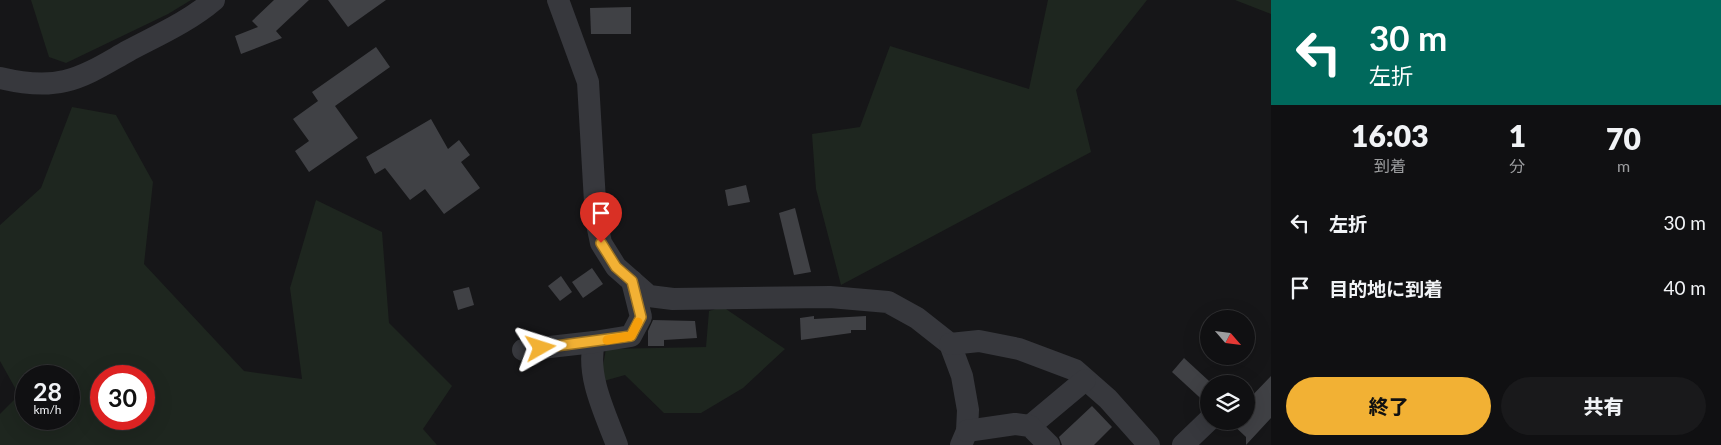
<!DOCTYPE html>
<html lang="ja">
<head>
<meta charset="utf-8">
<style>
  :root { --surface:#101012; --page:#19191b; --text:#f1f3f6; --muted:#9c9d9f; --line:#303032; --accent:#f2b134 }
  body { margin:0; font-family:Lato,"Noto Sans JP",sans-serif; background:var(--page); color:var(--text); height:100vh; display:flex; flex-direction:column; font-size:19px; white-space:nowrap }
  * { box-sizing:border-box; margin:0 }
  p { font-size:16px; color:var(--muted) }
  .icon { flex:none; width:28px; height:28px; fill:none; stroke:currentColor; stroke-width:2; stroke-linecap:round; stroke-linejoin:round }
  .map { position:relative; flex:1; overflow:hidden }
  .drawer { display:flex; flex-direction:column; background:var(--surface); width:450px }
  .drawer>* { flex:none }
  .top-card { background:#00695c; color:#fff; overflow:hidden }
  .needle { width:32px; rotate:118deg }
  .tools { position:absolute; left:1200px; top:310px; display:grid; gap:10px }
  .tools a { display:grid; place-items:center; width:55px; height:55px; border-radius:50%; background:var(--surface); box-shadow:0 5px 20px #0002,0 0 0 1px var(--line); font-size:25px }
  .speed { position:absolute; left:15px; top:365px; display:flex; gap:10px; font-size:25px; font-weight:700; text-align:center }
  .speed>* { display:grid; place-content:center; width:65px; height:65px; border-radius:50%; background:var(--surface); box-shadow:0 5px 20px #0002,0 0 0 1px var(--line); line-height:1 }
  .speed small { font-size:12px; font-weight:400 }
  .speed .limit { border:8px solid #d22; background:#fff; color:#111 }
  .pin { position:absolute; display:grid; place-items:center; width:42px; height:42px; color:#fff; margin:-51px -21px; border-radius:50% 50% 50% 0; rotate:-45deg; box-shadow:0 0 5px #0007 }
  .pin .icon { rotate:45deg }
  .me { position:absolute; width:55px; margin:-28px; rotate:84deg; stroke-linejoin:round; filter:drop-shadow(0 0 4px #0008) }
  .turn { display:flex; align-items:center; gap:18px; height:105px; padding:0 15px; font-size:22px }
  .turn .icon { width:65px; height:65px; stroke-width:2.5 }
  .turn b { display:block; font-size:35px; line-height:42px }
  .eta { display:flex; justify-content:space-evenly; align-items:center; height:85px; text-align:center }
  .eta b { font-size:30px; font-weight:800; line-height:35px }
  .primary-button { display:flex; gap:10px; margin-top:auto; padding:10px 15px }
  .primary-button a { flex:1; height:58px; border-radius:30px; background:var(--accent); color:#111; font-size:20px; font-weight:800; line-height:58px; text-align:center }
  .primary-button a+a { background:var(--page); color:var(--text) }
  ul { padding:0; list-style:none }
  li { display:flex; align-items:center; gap:15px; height:65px; padding:0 15px }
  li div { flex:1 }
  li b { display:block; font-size:19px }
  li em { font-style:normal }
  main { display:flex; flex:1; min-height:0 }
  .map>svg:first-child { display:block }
  .green { fill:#1e261f; fill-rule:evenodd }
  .building { fill:#404145 }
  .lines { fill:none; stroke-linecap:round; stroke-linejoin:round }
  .minor { stroke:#37383d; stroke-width:22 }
  .route-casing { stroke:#9d7322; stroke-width:12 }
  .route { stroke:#f2b134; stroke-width:9 }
  .slow { stroke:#f59e0b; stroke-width:9 }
</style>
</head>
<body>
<main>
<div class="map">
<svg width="1271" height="445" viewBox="0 0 1271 445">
  <rect width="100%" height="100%" fill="#161618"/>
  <g class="green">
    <polygon points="31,0 191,0 168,14 66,63 49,57"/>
    <polygon points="1048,0 1147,0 1076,90 1091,152 841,285 816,189 812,134 860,127 890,46 1029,89"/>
    <polygon points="1235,0 1271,0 1271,14"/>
    <path d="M72 107 116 115 153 182 144 264 244 371 302 379 290 288 316 200 382 232 389 323 452 386 423 429 437 445H0V414L19 395 0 361V225L41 188ZM26 376H69V419H26ZM144 376V419H101V376Z"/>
    <polygon points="723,307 785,349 743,388 701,413 664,413 625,375 600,382 606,349 706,347 709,311"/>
  </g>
  <g class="building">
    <polygon points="274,0 309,0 276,31 282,38 241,54 235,36 258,27 252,21"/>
    <polygon points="328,0 386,0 348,27"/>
    <polygon points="631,7 631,34 591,34 590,8"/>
    <polygon points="376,47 390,67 335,106 358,138 309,172 295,151 309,141 293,119 318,101 312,92"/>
    <polygon points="431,119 448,149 459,140 470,155 461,162 480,188 444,214 425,189 410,200 385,168 375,174 366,157"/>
    <polygon points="746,185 750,202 728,206 725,190"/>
    <polygon points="795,208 811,272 794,275 779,213"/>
    <polygon points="592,268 603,284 583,298 572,282"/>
    <polygon points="561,276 572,292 560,301 548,286"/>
    <polygon points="469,287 474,305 458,310 453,291"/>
    <polygon points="814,316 814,319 866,316 866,330 851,330 851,333 801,340 800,318"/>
    <polygon points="653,320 695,321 697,338 664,340 664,346 648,346 648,331"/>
    <polygon points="1184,358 1209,381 1209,406 1172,372"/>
    <polygon points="1271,376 1271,418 1246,445 1246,437 1229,421 1246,421 1246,402"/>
    <polygon points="1092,406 1112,427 1094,445 1062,445 1059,437"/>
  </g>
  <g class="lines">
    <g class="minor">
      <polyline points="558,0 588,82 596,219 601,243 616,267 649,296 673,299 830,297 888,302 917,318 950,344 962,376 968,410 967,431 961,445"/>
      <path d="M0 78C21 83 44 86 65 81 87 76 108 62 128 51 158 35 188 22 214 0"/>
      <path d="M594 342C586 376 605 413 617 445"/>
      <polyline points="950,344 979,341 1019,349 1075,370 1108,399 1149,445"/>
      <polyline points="523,350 594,342 631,336 641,317 632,281"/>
      <polyline points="1030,426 1085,380"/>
      <polyline points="967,431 1015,424 1030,426 1049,445"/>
      <polyline points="1183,445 1209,420"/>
    </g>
  </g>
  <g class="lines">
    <defs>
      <polyline id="route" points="541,348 631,336 641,317 632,281 616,267 601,243"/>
    </defs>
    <use href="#route" class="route-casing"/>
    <use href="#route" class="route"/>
    <polyline class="slow" points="607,340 631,336 638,322"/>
  </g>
</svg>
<div class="tools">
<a><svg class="needle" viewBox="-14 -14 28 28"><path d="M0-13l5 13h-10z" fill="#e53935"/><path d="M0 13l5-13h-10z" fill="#9c9d9f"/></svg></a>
<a><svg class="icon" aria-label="layers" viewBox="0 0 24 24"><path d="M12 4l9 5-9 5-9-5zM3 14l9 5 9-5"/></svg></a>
</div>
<div class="speed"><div>28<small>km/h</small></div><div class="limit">30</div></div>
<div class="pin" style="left:601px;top:243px;background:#d93025"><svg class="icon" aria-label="arrive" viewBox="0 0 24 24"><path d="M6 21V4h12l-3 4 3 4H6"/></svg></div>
<svg class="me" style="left:541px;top:348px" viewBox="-20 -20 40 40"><path d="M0-17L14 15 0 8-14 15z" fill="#f2b134" stroke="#fff" stroke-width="4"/></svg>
</div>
<section class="drawer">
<div class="top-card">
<div class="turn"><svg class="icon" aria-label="left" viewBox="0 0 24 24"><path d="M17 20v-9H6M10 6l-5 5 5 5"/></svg><div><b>30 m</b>左折</div></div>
</div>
<div class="eta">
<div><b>16:03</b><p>到着</p></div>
<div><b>1</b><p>分</p></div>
<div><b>70</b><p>m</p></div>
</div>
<ul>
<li><svg class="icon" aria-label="left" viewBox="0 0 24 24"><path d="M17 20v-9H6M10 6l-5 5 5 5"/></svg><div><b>左折</b></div><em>30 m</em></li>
<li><svg class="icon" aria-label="arrive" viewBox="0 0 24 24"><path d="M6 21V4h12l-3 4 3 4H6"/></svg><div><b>目的地に到着</b></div><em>40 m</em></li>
</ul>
<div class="primary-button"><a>終了</a><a>共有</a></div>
</section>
</main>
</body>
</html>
